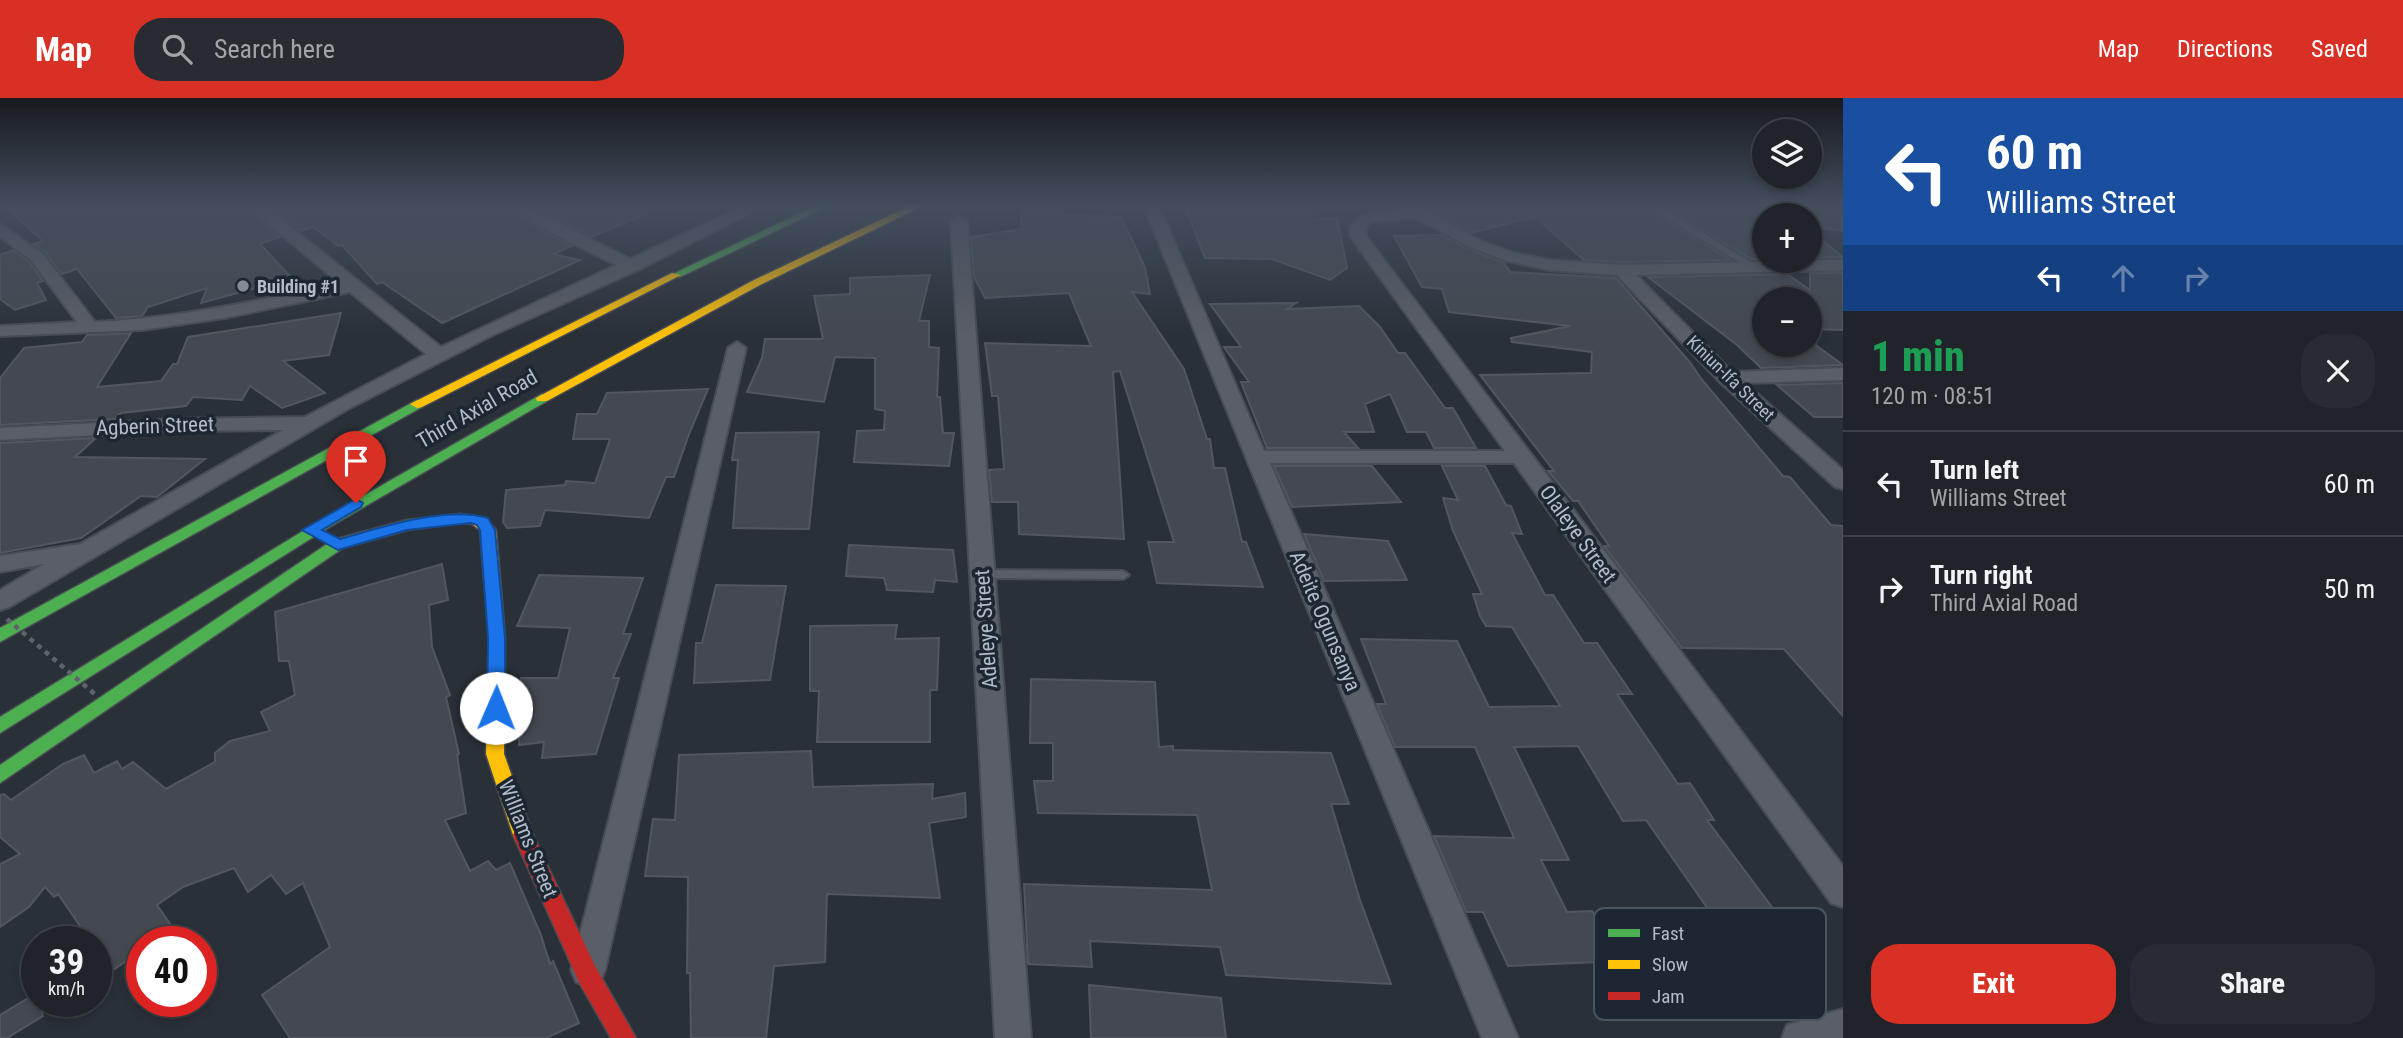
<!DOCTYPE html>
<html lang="en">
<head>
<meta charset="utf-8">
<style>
  :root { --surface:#20242a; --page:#282c32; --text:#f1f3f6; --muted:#a2a4a8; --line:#3d4147; --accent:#d93025 }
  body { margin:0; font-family:"Roboto Condensed",sans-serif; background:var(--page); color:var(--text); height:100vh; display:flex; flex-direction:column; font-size:26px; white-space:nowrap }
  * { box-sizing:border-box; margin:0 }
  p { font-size:23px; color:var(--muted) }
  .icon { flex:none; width:38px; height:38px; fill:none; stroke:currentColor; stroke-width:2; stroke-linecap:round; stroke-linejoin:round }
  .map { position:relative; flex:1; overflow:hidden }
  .drawer { display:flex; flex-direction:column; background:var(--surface); width:560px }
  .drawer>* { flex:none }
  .banner { background:#1a4fa0; color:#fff; overflow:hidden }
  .controls { position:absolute; left:1752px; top:21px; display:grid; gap:14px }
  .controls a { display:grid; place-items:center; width:70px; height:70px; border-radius:50%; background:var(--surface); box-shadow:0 4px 10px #0003,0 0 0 2px var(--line); font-size:35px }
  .speed { position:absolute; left:21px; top:828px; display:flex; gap:14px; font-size:35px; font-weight:700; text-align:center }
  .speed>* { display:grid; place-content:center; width:91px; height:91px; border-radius:50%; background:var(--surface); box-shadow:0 4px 10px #0003,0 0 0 2px var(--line); line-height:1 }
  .speed small { font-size:18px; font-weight:400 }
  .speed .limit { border:10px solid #d22; background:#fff; color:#111 }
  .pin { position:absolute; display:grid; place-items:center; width:60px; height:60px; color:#fff; margin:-72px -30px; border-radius:50% 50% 50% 0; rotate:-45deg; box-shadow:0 0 7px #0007 }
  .pin .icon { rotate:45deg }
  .me { position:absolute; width:77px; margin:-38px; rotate:1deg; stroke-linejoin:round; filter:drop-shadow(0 0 5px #0008) }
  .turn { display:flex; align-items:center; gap:24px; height:147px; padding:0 28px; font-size:32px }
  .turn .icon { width:91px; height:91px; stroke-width:2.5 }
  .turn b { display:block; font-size:49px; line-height:60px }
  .lanes { display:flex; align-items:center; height:66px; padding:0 28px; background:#0003; justify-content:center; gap:35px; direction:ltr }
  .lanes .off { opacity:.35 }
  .round { display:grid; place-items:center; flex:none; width:74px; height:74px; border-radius:28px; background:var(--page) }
  .head { display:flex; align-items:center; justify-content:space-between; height:119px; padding:0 28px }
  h1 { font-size:42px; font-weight:800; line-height:52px; color:#1e9e55 }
  .button { display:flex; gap:14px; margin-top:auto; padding:14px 28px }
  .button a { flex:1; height:80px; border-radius:28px; background:var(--accent); color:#fff; font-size:28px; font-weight:800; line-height:80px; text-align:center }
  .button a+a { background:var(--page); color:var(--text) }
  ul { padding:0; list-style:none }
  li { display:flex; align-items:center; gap:21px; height:105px; padding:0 28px; border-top:2px solid var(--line) }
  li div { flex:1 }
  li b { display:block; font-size:26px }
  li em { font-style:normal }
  header { display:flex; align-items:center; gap:42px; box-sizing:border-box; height:98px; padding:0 35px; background:var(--accent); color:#fff }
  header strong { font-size:33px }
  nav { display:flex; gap:38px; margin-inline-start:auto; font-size:24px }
  .search { width:490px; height:63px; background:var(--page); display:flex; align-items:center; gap:18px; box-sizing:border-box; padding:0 24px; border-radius:28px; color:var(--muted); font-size:26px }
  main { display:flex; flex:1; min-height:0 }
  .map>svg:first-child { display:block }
  .building { fill:#444950; stroke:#52575f; stroke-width:2 }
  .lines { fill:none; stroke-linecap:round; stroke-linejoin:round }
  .lane-casing { stroke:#484c53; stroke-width:4 }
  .street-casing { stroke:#484c53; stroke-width:4 }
  .fast-casing { stroke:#484c53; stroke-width:3 }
  .slow-casing { stroke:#484c53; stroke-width:3 }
  .jam-casing { stroke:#484c53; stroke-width:3 }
  .lane { fill:#5a5e66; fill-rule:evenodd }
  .street { fill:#5a5e66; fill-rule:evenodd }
  .fast { fill:#4caf50; fill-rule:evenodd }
  .slow { fill:#ffc107; fill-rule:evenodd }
  .jam { fill:#c62828; fill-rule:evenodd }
  .path-bridge { stroke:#5d636a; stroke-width:4.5; stroke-dasharray:5 5; stroke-linecap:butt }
  .route { fill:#1a73e8; stroke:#114b97; stroke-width:2 }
  .poi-dot { fill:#848b96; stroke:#1d2633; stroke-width:2.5 }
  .labels { text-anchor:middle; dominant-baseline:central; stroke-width:7; stroke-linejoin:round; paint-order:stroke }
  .far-poi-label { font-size:18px; font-weight:bold; fill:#b4bcc9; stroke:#1d2633; text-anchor:start }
  .far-street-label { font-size:18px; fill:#b4bcc9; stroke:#1d2633 }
  .street-label { font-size:21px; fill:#b4bcc9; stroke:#1d2633 }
  .key { fill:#1d2633; stroke:#4a5360; stroke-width:2 }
  .key-label { font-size:19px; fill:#b4bcc9 }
</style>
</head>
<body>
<header>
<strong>Map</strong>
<div class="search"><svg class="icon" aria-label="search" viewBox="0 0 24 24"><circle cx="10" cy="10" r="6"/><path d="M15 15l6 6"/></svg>Search here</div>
<nav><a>Map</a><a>Directions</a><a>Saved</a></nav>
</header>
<main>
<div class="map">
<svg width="1843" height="940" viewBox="0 0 1843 940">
  <rect width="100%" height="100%" fill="#2a3038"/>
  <g class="building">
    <polygon points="2,106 242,106 280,139 260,146 292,180 201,205 207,190 148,209 142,218 116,220 77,171 62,176 45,154 33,146 43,143"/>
    <polygon points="266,106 501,106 539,131 572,148 553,156 580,162 442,225 382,184 377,186 342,147 338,148 313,129 300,133"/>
    <polygon points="528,106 668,106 592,139"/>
    <polygon points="1020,106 1056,106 1061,116 1121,119 1145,169 1150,196 1132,194 1184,271 1207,341 1210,341 1214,370 1225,370 1242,444 1246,444 1263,489 1157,485 1148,444 1174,444 1120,273 1113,274 1124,441 1019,436 1018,404 992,404 989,372 1004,371 998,298 992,298 985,245 1091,248 1069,195 985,200 974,179 971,139 1022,131"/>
    <polygon points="1184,106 1244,106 1245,110 1300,106 1316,121 1337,120 1347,170 1330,182 1272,161 1205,160"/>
    <polygon points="1421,106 1686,106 1722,112 1764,114 1764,161 1751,161 1662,107 1654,108 1655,116 1731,162 1622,164 1584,162 1535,119 1471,135"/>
    <polygon points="1810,106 1843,106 1843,133 1810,129"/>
    <polygon points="1810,132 1843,159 1810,160"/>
    <polygon points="1441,137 1466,150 1504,165 1510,174 1616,180 1689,263 1703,283 1783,378 1790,379 1831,427 1843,428 1843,618 1784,551 1682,550 1604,448 1609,448 1578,403 1573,403 1548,373 1554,373 1480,277 1591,275 1592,254 1512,244 1511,240 1570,228 1449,214 1442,191 1422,189 1394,138"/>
    <polygon points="14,152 29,164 43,183 37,185 46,202 15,212 0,201 0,157"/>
    <polygon points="1810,175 1843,175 1843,232 1810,231 1810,201 1764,201 1764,247 1810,247 1810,243 1843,267 1761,270 1737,247 1648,179 1787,176 1810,192"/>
    <polygon points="930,177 919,223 929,223 929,249 939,250 937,299 940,299 943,335 954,335 949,368 854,364 857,333 884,332 885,313 875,311 875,260 835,259 824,304 747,294 762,260 765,241 823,241 814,198 850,196 850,180"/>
    <polygon points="1296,205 1287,211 1359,208 1380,229 1398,255 1405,255 1445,310 1453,310 1476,350 1434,350 1426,334 1407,334 1390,296 1365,306 1374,334 1344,334 1358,350 1267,350 1241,284 1249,284 1224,249 1241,249 1210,206"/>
    <polygon points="341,215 329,257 283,263 325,295 282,310 250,288 242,302 193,299 186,308 121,315 115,321 0,327 0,280 24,250 82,244 87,237 131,235 97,289 161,283 173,266 177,266 188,239"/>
    <polygon points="1843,285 1843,319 1814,319 1777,287"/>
    <polygon points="708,291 689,336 674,379 666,379 649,420 545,412 540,428 507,430 503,424 506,392 565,387 566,383 595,385 610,341 573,341 577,316 597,316 607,295"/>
    <polygon points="819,334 809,431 733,430 738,362 732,362 736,335"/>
    <polygon points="96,340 75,359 205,361 157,399 141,398 81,440 0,455 0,345"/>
    <polygon points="1274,368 1372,368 1401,404 1292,409"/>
    <polygon points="1442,368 1485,368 1506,407 1511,408 1522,436 1512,435 1545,497 1553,497 1584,545 1597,545 1632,596 1617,596 1678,686 1690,685 1714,722 1707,722 1789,832 1726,837 1646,722 1623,723 1578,648 1514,649 1569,762 1541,762 1567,814 1592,813 1620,863 1508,868 1483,814 1466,814 1434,738 1514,740 1475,649 1395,649 1377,606 1386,606 1361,541 1457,543 1489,609 1560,608 1512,529 1486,528 1480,518 1473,496 1482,496 1453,433 1443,400 1458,402"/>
    <polygon points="1304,436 1388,443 1407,482 1324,483"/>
    <polygon points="849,447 953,452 957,484 935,482 933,494 887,492 884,480 846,478"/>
    <polygon points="442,466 448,502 429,507 432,549 450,597 446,599 459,656 457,657 466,715 445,722 470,773 488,763 496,772 510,765 541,837 550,866 553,863 579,925 546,940 290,940 262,897 330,849 303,785 286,796 271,777 248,794 234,770 183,789 157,807 173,830 153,844 142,844 142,852 96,884 96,844 91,844 58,796 54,799 45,789 29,809 0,829 0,766 20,756 0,739 0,697 4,696 11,702 63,666 84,657 94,675 117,663 122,671 133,664 166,691 215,664 215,655 230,643 270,633 261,614 295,597 289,563 279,563 275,514"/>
    <polygon points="539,477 643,480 623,536 631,536 613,580 619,580 596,656 542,660 544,644 519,647 521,580 558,580 570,530 517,528"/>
    <polygon points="716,487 786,488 770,582 694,585 696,545 702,545"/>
    <polygon points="897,527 895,541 939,540 937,592 930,592 930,644 817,644 819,593 810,593 810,528"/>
    <polygon points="1031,581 1155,584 1159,649 1173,648 1173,652 1331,655 1349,706 1331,706 1360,802 1391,886 1226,877 1220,849 1090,843 1092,869 1028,866 1024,786 1212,792 1197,717 1038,715 1034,683 1053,683 1053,645 1030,645"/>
    <polygon points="811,653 813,689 933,686 932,701 965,695 966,719 929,725 940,800 827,796 825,864 774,868 766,940 691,940 690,875 687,875 688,779 645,778 653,721 675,722 679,657"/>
    <polygon points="1089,887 1221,900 1226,940 1091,940"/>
    <polygon points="35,896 43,918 7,940 0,940 0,917"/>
  </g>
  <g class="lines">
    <defs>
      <g id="lane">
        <polygon points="1656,110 1662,110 1758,169 1751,171 1656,114"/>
        <polygon points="983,472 1123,473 1129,477 1123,481 983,480 977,476"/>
      </g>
      <g id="street">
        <path d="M245 106H262L441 249 616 167 540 129 504 106H522L630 161 748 106H768L638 172 493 237 348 311 9 509 0 512V492L44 466 0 474V458L80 446 283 332 176 333 0 342V330L176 321 305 319 426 256 350 194 224 220 142 232 0 238V228L77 224 31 162 0 139V126L43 156 95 224C179 220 259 202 340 186Z"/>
        <polygon points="1143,106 1158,106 1264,353 1505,353 1350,138 1350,128 1362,117 1403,112 1401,106 1415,106 1479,142 1514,155 1549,162 1622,167 1843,162 1843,172 1636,177 1732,274 1843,270 1843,282 1745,285 1843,372 1843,391 1835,389 1720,284 1617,177 1549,172 1504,162 1467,148 1417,120 1371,124 1366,129 1366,138 1843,768 1843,809 1831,805 1514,365 1270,365 1518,940 1482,940"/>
        <polygon points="959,118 967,123 1031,940 995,940 951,123"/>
        <polygon points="737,244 746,250 605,872 600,884 588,889 576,884 571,872 728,250"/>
        <polygon points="1843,911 1843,940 1782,940 1787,927"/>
      </g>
      <g id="fast">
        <polygon points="819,106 832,106 680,179 671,177"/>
        <polygon points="542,296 547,297 547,303 331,428 0,635 0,619 321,422"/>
        <polygon points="417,302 424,306 422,309 0,544 0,530"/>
        <polygon points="460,416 467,421 465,424 407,432 343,450 0,685 0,667 333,442 407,422"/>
      </g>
      <g id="slow">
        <polygon points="914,106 927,106 760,187 547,303 537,303 536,300 752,183"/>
        <polygon points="672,175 681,177 422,309 417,310 410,306"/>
        <polygon points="460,416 485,420 496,432 505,540 504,656 533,737 530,743 523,746 516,743 513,737 486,656 489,540 480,432 472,426 455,424 453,421"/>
      </g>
      <polygon id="jam" points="523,728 530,731 595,868 636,940 611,940 579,884 513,737 516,731"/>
    </defs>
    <use href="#lane" class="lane-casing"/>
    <use href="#street" class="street-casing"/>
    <use href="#fast" class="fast-casing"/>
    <use href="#slow" class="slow-casing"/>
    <use href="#jam" class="jam-casing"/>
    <use href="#lane" class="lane"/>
    <use href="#street" class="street"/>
    <use href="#fast" class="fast"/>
    <use href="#slow" class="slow"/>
    <use href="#jam" class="jam"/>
    <polyline class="path-bridge" points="7,521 97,598"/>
  </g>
  <linearGradient id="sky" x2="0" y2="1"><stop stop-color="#171a1f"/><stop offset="0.45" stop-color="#444e5e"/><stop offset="1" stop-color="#444e5e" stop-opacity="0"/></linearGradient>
  <rect width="1843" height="238" fill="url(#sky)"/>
  <path class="route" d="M356 401 363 405 361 409 322 432 340 441C380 430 448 407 488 420L495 432 505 540V610L502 615H489L487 610 488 540 480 432 477 427 471 425 407 432 338 452 302 432Z"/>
  <circle class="poi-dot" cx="243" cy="188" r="7"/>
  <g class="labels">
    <g class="far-poi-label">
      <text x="257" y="188">Building #1</text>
    </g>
    <g class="far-street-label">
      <text transform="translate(1731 280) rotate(44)">Kiniun-Ifa Street</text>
    </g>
    <g class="street-label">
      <text transform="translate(477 311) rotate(-30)">Third Axial Road</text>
      <text transform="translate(155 328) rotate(-2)">Agberin Street</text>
      <text transform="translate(1578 436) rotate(54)">Olaleye Street</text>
      <text transform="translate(1325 523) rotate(67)">Adeite Ogunsanya</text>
      <text transform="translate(986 531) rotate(-94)">Adeleye Street</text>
      <text transform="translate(528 741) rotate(68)">Williams Street</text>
    </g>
  </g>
  <rect x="1594" y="810" width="232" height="112" rx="10" class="key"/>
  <rect x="1608" y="831" width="32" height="8" fill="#4caf50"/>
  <rect x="1608" y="862" width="32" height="9" fill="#ffc107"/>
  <rect x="1608" y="894" width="32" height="8" fill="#c62828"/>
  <g class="key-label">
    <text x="1652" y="842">Fast</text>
    <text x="1652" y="873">Slow</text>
    <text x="1652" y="905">Jam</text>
  </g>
</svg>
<div class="controls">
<a><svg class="icon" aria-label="layers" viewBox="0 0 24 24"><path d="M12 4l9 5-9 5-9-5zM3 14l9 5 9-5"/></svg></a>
<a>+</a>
<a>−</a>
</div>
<div class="speed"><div>39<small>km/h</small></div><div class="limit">40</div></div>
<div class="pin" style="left:356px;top:405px;background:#d93025"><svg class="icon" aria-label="arrive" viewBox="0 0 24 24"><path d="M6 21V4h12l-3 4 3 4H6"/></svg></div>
<svg class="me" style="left:496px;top:610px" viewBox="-20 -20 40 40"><circle r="19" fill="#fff"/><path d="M0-13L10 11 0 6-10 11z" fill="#1a73e8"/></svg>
</div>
<section class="drawer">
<div class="banner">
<div class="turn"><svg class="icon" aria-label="left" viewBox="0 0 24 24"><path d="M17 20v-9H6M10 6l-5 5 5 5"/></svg><div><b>60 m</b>Williams Street</div></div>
<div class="lanes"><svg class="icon" aria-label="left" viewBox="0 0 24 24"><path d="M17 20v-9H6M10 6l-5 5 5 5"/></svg><svg class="icon off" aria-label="ahead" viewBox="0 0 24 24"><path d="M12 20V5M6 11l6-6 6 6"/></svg><svg class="icon off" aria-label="right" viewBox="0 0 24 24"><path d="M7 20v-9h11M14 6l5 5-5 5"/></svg></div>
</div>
<div class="head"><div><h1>1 min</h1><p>120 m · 08:51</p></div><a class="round"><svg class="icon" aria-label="close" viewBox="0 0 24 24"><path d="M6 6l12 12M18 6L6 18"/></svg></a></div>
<ul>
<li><svg class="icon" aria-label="left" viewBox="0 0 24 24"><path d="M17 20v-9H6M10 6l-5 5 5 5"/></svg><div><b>Turn left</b><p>Williams Street</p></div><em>60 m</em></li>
<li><svg class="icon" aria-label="right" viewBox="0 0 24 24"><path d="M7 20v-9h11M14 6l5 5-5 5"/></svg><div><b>Turn right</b><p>Third Axial Road</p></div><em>50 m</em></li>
</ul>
<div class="button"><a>Exit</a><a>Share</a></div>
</section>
</main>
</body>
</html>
